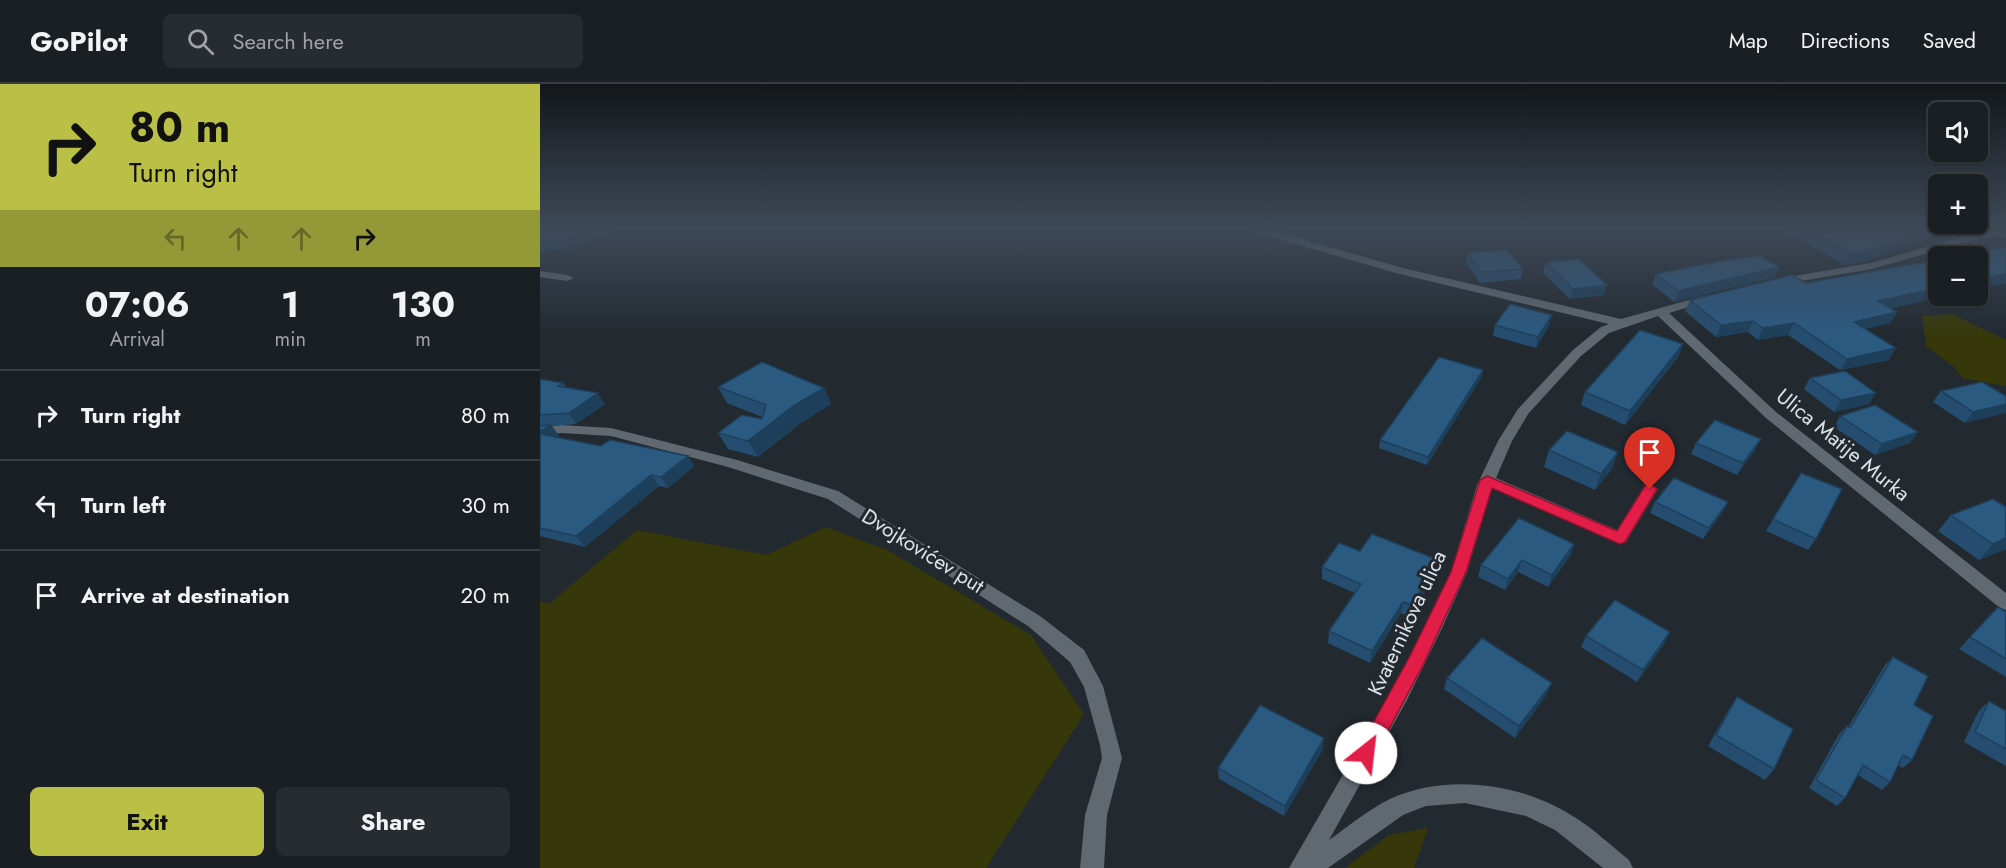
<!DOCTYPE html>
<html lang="en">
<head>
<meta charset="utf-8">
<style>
  :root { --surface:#1a1f23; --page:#272c30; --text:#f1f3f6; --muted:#9fa2a6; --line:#383d41; --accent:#bac045 }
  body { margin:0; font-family:Jost,sans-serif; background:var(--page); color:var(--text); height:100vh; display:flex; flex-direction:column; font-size:22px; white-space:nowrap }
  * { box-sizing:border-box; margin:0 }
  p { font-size:20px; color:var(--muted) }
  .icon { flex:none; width:33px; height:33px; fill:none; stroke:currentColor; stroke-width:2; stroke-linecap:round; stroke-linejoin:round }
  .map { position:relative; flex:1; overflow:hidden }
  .drawer { display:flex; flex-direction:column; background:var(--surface); width:540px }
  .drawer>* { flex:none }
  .hud { background:#bac045; color:#111; overflow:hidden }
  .buttons { position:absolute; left:1388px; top:18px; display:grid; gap:12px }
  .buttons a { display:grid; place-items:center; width:60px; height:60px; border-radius:9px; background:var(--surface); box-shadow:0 2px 4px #0004,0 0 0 2px var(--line); font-size:30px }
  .pin { position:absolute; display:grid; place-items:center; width:51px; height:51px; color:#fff; margin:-62px -26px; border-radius:50% 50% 50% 0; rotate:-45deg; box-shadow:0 0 6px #0007 }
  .pin .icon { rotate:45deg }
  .me { position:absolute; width:66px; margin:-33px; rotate:29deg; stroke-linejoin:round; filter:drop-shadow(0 0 4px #0008) }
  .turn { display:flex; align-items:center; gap:21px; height:126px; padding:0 30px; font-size:27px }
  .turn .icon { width:78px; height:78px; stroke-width:2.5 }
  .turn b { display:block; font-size:42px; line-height:51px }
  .lanes { display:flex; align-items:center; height:57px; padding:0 30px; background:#0003; justify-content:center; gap:30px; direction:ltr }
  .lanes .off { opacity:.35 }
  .eta { display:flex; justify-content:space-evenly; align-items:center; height:102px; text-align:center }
  .eta b { font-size:36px; font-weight:700; line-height:42px }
  .primary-button { display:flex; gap:12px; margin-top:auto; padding:12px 30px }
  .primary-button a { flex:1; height:69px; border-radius:9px; background:var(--accent); color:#111; font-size:24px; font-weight:700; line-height:69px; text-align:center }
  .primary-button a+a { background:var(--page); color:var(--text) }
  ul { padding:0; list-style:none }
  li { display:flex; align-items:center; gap:18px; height:90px; padding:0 30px; border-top:2px solid var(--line) }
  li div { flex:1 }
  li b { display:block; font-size:22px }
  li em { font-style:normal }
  header { display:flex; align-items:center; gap:36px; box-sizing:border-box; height:84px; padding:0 30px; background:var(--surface); border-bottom:2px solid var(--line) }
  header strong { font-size:28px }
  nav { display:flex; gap:33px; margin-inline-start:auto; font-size:21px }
  .search { width:420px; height:54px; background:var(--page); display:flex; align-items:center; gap:15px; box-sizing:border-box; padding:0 21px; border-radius:9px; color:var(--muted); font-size:22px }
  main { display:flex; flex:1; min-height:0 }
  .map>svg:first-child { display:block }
  .green { fill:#36380a }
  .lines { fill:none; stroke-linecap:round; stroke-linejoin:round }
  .minor { fill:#616970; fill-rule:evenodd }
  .wall { fill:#254d6f }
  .shaded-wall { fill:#1e3f5a }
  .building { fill:#2b5a81; stroke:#1e3f5a; stroke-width:1.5 }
  .route { fill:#e11d48; stroke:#92132f; stroke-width:1.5 }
  .labels { text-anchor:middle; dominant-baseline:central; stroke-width:6; stroke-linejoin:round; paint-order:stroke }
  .street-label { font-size:21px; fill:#dfe3e8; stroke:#22292f }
</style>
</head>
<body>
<header>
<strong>GoPilot</strong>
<div class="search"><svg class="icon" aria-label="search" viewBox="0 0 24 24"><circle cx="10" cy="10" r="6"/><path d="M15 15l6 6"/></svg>Search here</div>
<nav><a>Map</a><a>Directions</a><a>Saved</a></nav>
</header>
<main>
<section class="drawer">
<div class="hud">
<div class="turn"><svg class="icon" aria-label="right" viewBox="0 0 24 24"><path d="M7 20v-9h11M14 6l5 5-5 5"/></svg><div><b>80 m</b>Turn right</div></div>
<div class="lanes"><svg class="icon off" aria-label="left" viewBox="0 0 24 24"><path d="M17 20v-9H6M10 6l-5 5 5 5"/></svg><svg class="icon off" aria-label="ahead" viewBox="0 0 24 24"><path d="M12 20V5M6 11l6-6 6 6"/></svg><svg class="icon off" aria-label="ahead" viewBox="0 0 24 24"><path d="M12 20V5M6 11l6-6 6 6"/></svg><svg class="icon" aria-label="right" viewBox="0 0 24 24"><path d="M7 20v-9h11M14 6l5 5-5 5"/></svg></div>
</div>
<div class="eta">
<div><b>07:06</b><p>Arrival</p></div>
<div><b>1</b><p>min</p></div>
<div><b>130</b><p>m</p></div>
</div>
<ul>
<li><svg class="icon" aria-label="right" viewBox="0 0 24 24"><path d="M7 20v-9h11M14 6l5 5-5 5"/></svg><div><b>Turn right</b></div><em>80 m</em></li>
<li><svg class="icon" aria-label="left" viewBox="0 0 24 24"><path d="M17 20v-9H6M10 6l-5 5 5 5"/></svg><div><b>Turn left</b></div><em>30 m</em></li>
<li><svg class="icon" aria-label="arrive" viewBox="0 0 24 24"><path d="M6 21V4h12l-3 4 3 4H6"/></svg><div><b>Arrive at destination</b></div><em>20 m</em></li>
</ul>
<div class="primary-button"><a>Exit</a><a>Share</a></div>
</section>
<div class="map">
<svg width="1466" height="784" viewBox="0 0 1466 784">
  <rect width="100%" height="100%" fill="#22292f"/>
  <g class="green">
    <polygon points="1412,230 1466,256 1466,302 1422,294 1413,282 1386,262 1382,232"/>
    <polygon points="286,443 347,466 491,551 544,630 446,784 0,784 0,518 10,519 97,446 226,471"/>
    <polygon points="888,744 874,784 805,784 849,751"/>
  </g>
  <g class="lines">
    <g class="minor">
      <path d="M696 143H716L733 148 739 143H747L743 150 863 184 1081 235 1163 212H1171V216L1129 229 1236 328 1466 509V526L1460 524 1226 334 1118 232 1069 249 1041 272 988 330 972 357 956 394 1077 446 1105 401 1110 400 1118 405 1086 458 1080 460 952 404 927 488 903 542 867 616 789 756C809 742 829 725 850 715 905 689 981 699 1031 731 1052 743 1070 761 1089 776L1093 784H1063L1015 746 986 732 925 719 886 722 863 731 788 784H749L853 604 885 542 911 488 937 401 958 357 978 325 1033 266 1061 243 1069 240 856 189Z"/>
      <polygon points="1466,146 1466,152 1440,154 1332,185 1237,201 1231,198 1237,195 1331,179 1439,148"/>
      <polygon points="0,187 28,191 33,194 28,197 0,193"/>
      <polygon points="21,341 71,344 197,376 298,407 500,532 544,566 563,602 582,674 567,731 564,784 540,784 545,731 562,674 560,661 544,603 530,578 488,542 288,415 188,383 71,352 21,349 0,352 0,344"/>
    </g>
  </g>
  <g class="wall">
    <polygon points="0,143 85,143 21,167 15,165 0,170"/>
    <polygon points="1239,143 1410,143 1327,177 1305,181"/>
    <polygon points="928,169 983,185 981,195 940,199 926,179"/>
    <polygon points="1006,178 1067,201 1064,211 1030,215 1003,189"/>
    <polygon points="1239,183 1235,193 1134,218 1112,200 1116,190"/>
    <polygon points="1266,199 1398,212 1404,212 1351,224 1357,228 1350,239 1325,245 1349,276 1300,286 1248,251 1218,256 1208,248 1176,253 1145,227 1150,216"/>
    <polygon points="955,241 1009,242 996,264 953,252"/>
    <polygon points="1143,260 1138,273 1085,341 1041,321 1045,308"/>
    <polygon points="943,286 941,294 887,381 839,364 840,356"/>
    <polygon points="1270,294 1329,320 1294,328 1264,305"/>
    <polygon points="0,295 23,299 26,303 65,320 36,340 12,342 19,352 17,353 61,362 148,372 154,382 128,404 119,402 45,463 0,452"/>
    <polygon points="178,303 284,304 291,320 261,339 218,373 188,365 178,349 222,335 222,333 187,319"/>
    <polygon points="1401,307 1466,312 1425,339 1393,318"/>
    <polygon points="1300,332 1370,359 1335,371 1294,343"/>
    <polygon points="1156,359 1215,366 1197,391 1151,370"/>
    <polygon points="1009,366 1072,385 1055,406 1004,383"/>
    <polygon points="1261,389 1276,455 1268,466 1226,447"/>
    <polygon points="1115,418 1182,429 1163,455 1110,429"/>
    <polygon points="1466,423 1466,465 1439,476 1398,447 1411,431"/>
    <polygon points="1034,460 1030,472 1008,503 978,488 965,506 938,493 941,481"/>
    <polygon points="820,467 898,476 896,488 870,533 861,529 830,579 788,559 789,547 815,509 782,495 782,483"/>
    <polygon points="1458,523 1466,528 1466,593 1419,565"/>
    <polygon points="1046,552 1124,560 1097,598 1041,563"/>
    <polygon points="1353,573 1374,621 1372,676 1363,684 1358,681 1350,698 1342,706 1318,691 1305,714 1297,722 1269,704 1299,650 1307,642 1308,643 1345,581"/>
    <polygon points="907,594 1007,610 975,654 904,605"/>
    <polygon points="1197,613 1234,685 1225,696 1168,662 1189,625"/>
    <polygon points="1449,617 1466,627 1466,682 1424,658 1438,628"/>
    <polygon points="783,665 744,732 679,695 678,684"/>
  </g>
  <g class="shaded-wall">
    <polygon points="57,143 85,143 21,167 15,159"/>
    <polygon points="1389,143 1410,143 1327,177 1305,181 1311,169"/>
    <polygon points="9,156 15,165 0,170 0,159"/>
    <polygon points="1239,183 1235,193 1134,218 1138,207"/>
    <polygon points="1466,190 1466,200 1437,204 1437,195"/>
    <polygon points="1067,201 1064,211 1030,215 1033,205"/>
    <polygon points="1398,204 1398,212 1404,212 1332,229 1338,217"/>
    <polygon points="1357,228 1350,239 1308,249 1314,238"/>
    <polygon points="1012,231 1009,242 996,264 998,253"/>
    <polygon points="1213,237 1208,248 1176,253 1181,241"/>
    <polygon points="1254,239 1248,251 1218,256 1223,244"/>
    <polygon points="1143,260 1138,273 1085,341 1090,327"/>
    <polygon points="1356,264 1349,276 1300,286 1307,275"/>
    <polygon points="943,286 941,294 887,381 888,373"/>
    <polygon points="284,304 291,320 261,339 218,373 208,357 253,322"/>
    <polygon points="58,309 65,320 36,340 29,329"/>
    <polygon points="1336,309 1329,320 1294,328 1301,316"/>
    <polygon points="1466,320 1466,329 1425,339 1433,328"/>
    <polygon points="11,341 19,352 7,360 0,352 0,348"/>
    <polygon points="1378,348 1370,359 1335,371 1342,360"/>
    <polygon points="1221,355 1215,366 1197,391 1203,379"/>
    <polygon points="1078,368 1072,385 1055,406 1061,390"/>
    <polygon points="148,372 154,382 128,404 121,393"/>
    <polygon points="111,391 119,402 45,463 36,452"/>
    <polygon points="1188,418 1182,429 1163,455 1169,444"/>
    <polygon points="1466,454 1466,465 1439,476 1453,460"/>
    <polygon points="1034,460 1030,472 1008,503 1012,491"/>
    <polygon points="898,476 896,488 870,533 872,521"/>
    <polygon points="982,476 978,488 965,506 968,495"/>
    <polygon points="863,518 861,529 830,579 832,567"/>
    <polygon points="1130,548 1124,560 1097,598 1103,586"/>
    <polygon points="1012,599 1007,610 975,654 979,642"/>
    <polygon points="784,654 783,665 744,732 745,722"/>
  </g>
  <g class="building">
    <polygon points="0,143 57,143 15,159 9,156 0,159"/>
    <polygon points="1265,143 1389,143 1333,166 1311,169"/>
    <polygon points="1466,164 1466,190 1437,195 1437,172 1416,172"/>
    <polygon points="967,166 983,185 942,188 928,169"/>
    <polygon points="1220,172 1239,183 1138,207 1116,190 1186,176"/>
    <polygon points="1039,175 1067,201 1033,205 1006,178"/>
    <polygon points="1398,176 1398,204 1338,217 1357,228 1314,238 1356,264 1307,275 1254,239 1223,244 1213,237 1181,241 1150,216 1252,191 1266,199"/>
    <polygon points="970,220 1012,231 998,253 955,241"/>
    <polygon points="1100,246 1143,260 1090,327 1045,308"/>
    <polygon points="899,273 943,286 888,373 840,356"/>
    <polygon points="222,278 284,304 253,322 208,357 178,349 202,331 222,335 226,321 178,303"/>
    <polygon points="1305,287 1336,309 1301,316 1270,294"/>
    <polygon points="0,295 23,299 18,302 58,309 29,329 0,331"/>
    <polygon points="1442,298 1466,312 1466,320 1433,328 1401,307"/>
    <polygon points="1335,321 1378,348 1342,360 1300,332"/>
    <polygon points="1175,336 1221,355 1203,379 1156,359"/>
    <polygon points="11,341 0,348 0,342"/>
    <polygon points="1027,347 1078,368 1061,390 1009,366"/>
    <polygon points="0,350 61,362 70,356 148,372 121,393 111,391 36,452 0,444"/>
    <polygon points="1261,389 1302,405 1276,455 1233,435"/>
    <polygon points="1134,394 1188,418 1169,444 1115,418"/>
    <polygon points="1453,415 1466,423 1466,454 1453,460 1411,431"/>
    <polygon points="979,434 1034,460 1012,491 982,476 968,495 941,481"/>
    <polygon points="832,450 898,476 872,521 863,518 832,567 789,547 821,500 782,483 799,459 820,467"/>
    <polygon points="1075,516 1130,548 1103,586 1046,552"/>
    <polygon points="1458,523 1466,528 1466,575 1430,553"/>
    <polygon points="942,554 1012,599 979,642 907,594"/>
    <polygon points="1353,573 1388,592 1374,621 1393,632 1372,676 1363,671 1350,698 1323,681 1305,714 1276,696 1307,642 1310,644"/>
    <polygon points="1197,613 1253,645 1234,685 1176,651"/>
    <polygon points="1449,617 1466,627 1466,665 1435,648"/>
    <polygon points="720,621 784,654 745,722 678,684"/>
  </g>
  <linearGradient id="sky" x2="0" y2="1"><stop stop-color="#13171a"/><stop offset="0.57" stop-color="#3e4958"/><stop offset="1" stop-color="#3e4958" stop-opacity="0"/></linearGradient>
  <rect width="1466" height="253" fill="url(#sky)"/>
  <polygon class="route" points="947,392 1077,447 1105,402 1110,400 1117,405 1085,458 1080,460 952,404 926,488 883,581 833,675 826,678 820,675 817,669 820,663 870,572 911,488 940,396"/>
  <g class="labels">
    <g class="street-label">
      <text transform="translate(1303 361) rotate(39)">Ulica Matije Murka</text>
      <text transform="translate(383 467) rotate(32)">Dvojkovićev put</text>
      <text transform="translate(867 539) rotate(-65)">Kvaternikova ulica</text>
    </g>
  </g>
</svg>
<div class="buttons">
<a><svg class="icon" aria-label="sound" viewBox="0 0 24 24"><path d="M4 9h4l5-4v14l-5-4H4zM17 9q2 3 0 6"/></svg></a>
<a>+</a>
<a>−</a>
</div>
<div class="pin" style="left:1110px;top:405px;background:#d93025"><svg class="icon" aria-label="arrive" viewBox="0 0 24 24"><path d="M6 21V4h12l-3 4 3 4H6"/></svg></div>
<svg class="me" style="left:826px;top:669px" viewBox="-20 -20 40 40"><circle r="19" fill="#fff"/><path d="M0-13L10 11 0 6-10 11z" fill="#e11d48"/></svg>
</div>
</main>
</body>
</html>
